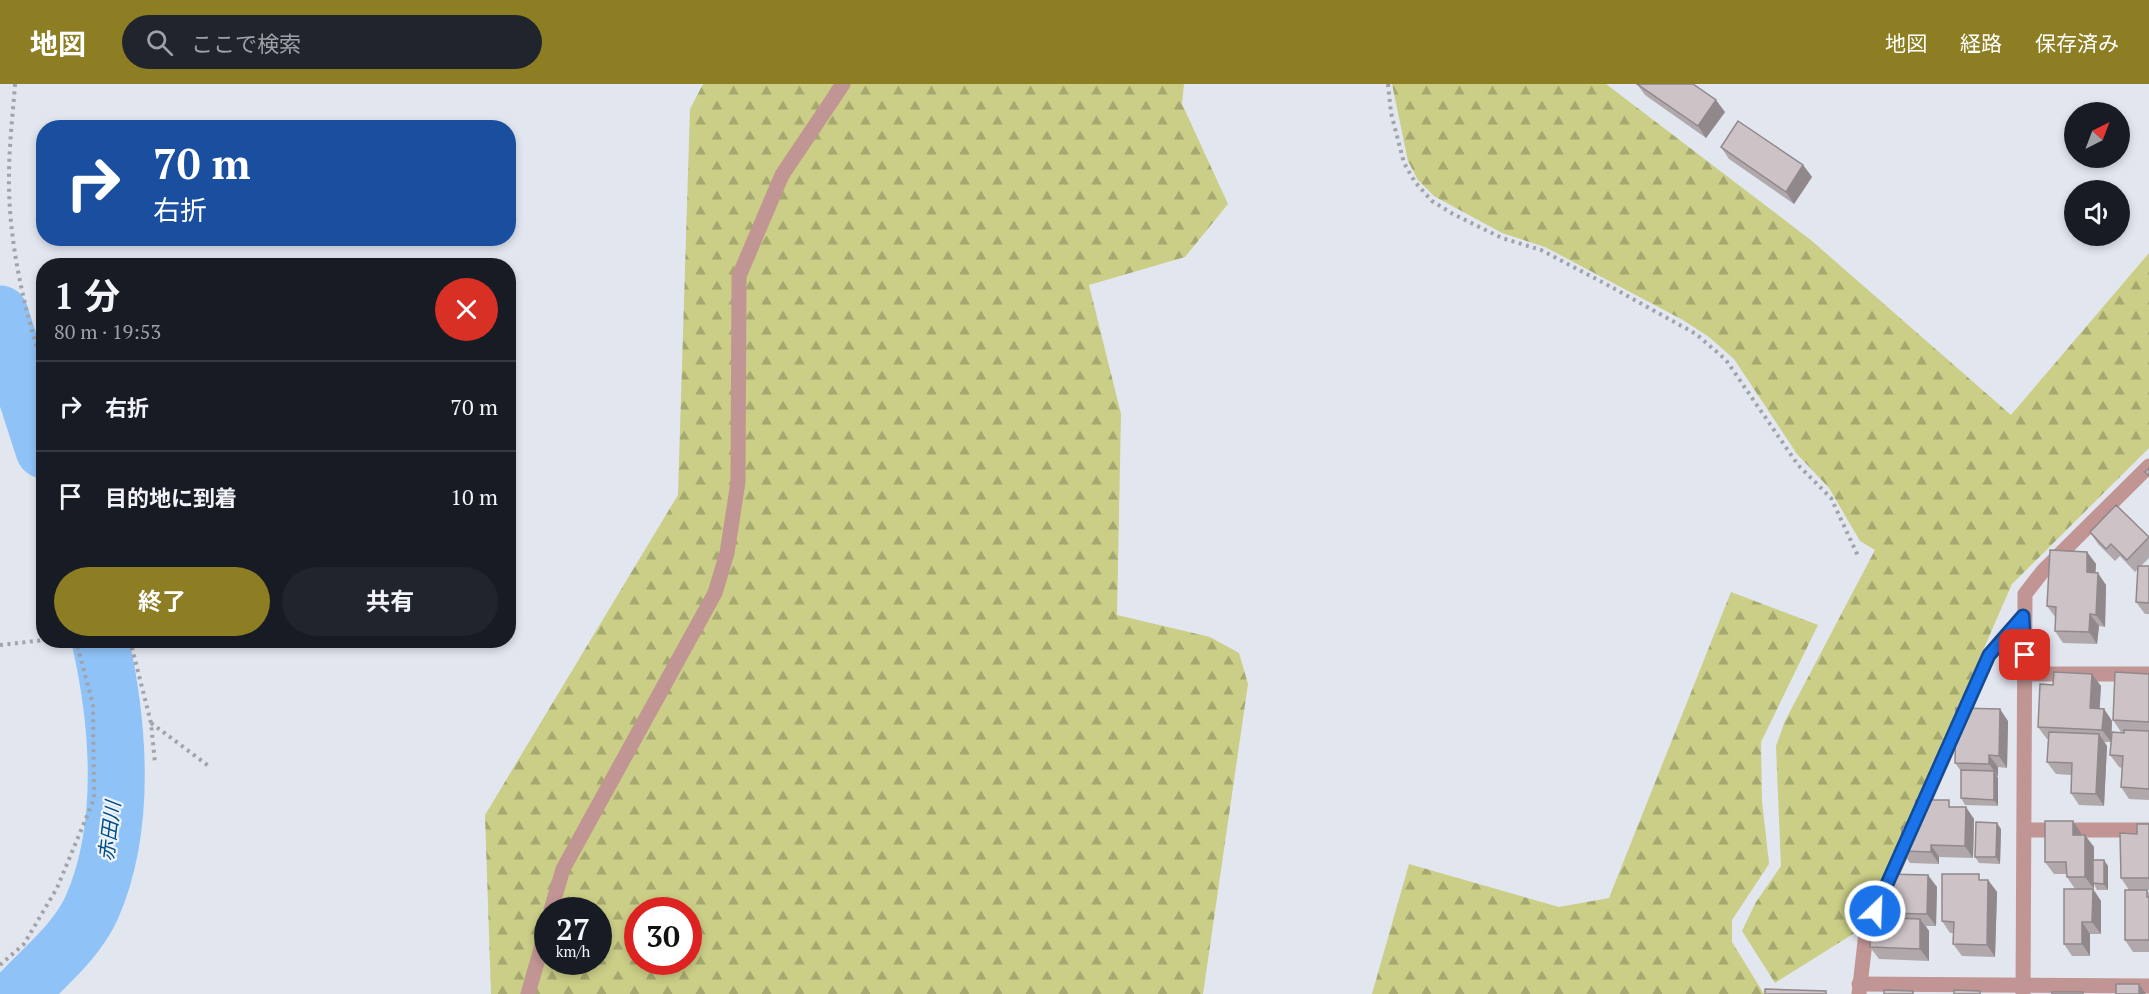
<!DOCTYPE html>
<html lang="ja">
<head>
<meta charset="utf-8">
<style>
  :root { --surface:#171b24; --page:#20242c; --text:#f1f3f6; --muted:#9ea1a6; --line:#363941; --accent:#8d7d23 }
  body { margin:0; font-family:"PT Serif","Noto Sans JP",serif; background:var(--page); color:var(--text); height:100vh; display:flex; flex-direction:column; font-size:22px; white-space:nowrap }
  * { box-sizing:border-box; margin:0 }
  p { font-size:20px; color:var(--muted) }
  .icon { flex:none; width:33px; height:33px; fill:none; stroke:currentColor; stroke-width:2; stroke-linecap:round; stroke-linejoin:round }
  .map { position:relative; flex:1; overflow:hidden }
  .panel { position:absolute; left:36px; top:174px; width:480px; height:390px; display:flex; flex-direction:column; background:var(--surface); border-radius:24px; box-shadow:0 3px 9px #0003 }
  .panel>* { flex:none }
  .guide { position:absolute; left:36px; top:36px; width:480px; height:126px; border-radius:24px; box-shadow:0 3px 9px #0003; background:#1a4fa0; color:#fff; overflow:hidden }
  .needle { width:39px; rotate:42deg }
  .controls { position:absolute; left:2064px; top:18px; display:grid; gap:12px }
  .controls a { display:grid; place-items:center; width:66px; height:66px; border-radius:50%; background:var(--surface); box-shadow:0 3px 9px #0003; font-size:30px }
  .speed { position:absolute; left:534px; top:813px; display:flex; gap:12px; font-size:30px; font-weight:700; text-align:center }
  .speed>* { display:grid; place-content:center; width:78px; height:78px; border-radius:50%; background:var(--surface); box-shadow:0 3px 9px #0003; line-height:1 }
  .speed small { font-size:15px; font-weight:400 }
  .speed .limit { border:9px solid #d22; background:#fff; color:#111 }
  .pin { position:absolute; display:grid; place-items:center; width:51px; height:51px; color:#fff; margin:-26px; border-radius:12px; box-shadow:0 3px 9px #0006 }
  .me { position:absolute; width:66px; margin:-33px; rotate:24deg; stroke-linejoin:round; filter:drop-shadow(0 0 4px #0008) }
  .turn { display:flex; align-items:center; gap:21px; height:126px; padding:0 18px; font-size:27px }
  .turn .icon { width:78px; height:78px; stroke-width:2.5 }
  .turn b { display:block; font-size:42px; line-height:51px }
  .round { display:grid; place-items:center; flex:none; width:63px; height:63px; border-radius:32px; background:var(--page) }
  .summary { display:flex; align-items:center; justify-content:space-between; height:102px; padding:0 18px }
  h1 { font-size:36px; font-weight:700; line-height:45px }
  .cta { display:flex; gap:12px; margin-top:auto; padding:12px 18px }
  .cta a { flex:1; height:69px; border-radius:36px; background:var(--accent); color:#fff; font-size:24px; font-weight:700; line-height:69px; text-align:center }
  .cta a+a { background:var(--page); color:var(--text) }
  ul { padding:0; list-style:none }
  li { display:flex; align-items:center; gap:18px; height:90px; padding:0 18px; border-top:2px solid var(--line) }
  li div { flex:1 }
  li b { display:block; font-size:22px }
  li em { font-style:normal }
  header { display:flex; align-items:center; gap:36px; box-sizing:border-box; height:84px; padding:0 30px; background:var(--accent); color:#fff }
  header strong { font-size:28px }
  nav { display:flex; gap:33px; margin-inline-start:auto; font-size:21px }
  .search { width:420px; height:54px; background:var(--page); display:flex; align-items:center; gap:15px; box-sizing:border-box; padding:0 21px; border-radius:33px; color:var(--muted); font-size:22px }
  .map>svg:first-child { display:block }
  .forest { fill:url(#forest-firs); fill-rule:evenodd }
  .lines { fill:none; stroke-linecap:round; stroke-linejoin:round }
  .river { stroke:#8fc3f8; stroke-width:57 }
  .path { stroke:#a0a3aa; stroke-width:4; stroke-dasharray:3 4.5; stroke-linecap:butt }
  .minor { stroke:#c19593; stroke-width:15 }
  .wall { fill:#b0a8ab }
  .shaded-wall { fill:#90888b }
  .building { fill:#cdc3c7; stroke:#90888b; stroke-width:1.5 }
  .route-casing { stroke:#114b97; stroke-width:15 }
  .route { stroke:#1a73e8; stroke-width:10 }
  .labels { text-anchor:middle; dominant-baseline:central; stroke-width:4.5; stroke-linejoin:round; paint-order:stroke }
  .water-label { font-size:20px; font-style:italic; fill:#004d88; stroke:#eff4fc }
</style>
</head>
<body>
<header>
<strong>地図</strong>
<div class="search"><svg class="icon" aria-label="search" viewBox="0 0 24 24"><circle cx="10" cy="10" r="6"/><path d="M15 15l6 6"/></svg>ここで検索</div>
<nav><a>地図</a><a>経路</a><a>保存済み</a></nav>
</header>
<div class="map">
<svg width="2149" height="910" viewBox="0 0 2149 910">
  <defs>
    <pattern id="forest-firs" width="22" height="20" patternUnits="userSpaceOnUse" patternTransform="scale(1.5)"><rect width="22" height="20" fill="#cace86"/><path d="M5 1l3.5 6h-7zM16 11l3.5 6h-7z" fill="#a5a86f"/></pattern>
  </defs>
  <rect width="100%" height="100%" fill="#e2e6ef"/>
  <g class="forest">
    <path d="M703 0H1184L1182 20 1228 120 1185 173 1089 201 1121 330 1117 531 1210 553 1239 569 1248 600 1203 910H491L485 731 678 411 690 25ZM548 826H598V878H548ZM638 826H688V878H638Z"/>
    <polygon points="1392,0 1606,0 1812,157 2011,331 2149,169 2149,364 2012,500 1861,845 1775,899 1742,847 1756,818 1781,782 1776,662 1785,637 1875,466 1860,457 1829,404 1797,370 1734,275 1709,253 1683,236 1545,163 1502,149 1434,112 1418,96 1408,77"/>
    <polygon points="1731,508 1818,541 1761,658 1762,717 1769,780 1732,836 1732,858 1764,910 1372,910 1409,780 1559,823 1609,814"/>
  </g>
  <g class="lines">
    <g class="river">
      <polyline points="0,230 44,366"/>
      <path d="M19 910C44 883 77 857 92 823 127 743 119 640 100 556"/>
    </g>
    <g class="path">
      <path d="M15 0C13 30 9 61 9 92 8 155 24 226 44 286"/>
      <polyline points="1388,0 1391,29 1404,79 1415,98 1432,117 1453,130 1502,154 1541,166 1604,199 1696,250 1726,276 1798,381 1831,414 1859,474"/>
      <polyline points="130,556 151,639 155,679"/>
      <polyline points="0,561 44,556"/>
      <polyline points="151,639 210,683"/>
      <polyline points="0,881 24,860 57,804 94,715 93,621 76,556"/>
    </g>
    <g class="minor">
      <polyline points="2026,590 2149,590"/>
      <polyline points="2026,746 2149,746"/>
      <polyline points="551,826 563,785 715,509 727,469 738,398 739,192 782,91 843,0"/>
      <polyline points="1859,900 2149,902"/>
      <polyline points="528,910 548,840"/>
      <polyline points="1859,910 1866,849 1989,571 2023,532"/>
      <polyline points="2023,910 2025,510 2043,487 2149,382"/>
    </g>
  </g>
  <g class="wall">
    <polygon points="1637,0 1725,28 1706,54 1645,11"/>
    <polygon points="1721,63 1803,81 1812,93 1794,120 1729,75"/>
    <polygon points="2090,448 2149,453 2149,474 2141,482 2149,482 2149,530 2145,530 2136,518 2138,485 2135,488 2120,472 2115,477 2098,460"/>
    <polygon points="2087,468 2096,480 2095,488 2106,501 2105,543 2099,542 2097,560 2063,559 2055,547 2056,534 2047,522"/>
    <polygon points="2092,590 2101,602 2099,625 2104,625 2112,637 2111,658 2104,658 2107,662 2104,722 2079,721 2071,709 2071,691 2056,690 2047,678 2048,655 2047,655 2038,643 2053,601"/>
    <polygon points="2149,590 2149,716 2129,715 2121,703 2122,684 2119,683 2110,671 2124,649 2124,648 2121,648 2113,636"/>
    <polygon points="2008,637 2007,684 1998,683 1998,692 1997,692 1998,694 1998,722 1965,721 1961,714 1961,687 1955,679"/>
    <polygon points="1954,723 1974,735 1973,774 1939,773 1939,780 1910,779 1902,767 1915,743"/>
    <polygon points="2149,740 2149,806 2135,806 2147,806 2149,809 2149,868 2133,868 2125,856 2129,806 2121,794 2137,750"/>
    <polygon points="2001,745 2000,780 1979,779 1975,773"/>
    <polygon points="2081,749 2081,751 2094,763 2094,776 2108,782 2108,806 2097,806 2094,800 2093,805 2101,817 2101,850 2090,850 2090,872 2072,872 2064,860 2075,805 2067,793 2067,790 2054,790 2045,778"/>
    <polygon points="1983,796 1988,796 1997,808 1995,873 1962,872 1953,860 1954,849 1950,849 1942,837"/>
    <polygon points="1937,803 1936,842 1926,842 1929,847 1929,877 1879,875 1870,863 1888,834 1885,829"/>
  </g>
  <g class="shaded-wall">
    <polygon points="1716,16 1725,28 1706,54 1698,42"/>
    <polygon points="1803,81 1812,93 1794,120 1786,108"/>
    <polygon points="2087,468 2096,480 2095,500 2087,488"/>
    <polygon points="2098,489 2106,501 2105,543 2096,531"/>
    <polygon points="2090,530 2099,542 2097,560 2089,548"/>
    <polygon points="2092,590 2101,602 2099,636 2090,624"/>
    <polygon points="2000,625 2008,637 2007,684 1999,672"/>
    <polygon points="2104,625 2112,637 2111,658 2102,646"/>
    <polygon points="2099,650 2107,662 2104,722 2096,710"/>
    <polygon points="1989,671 1998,683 1998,692 1989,680"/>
    <polygon points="1994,687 1998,694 1998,722 1994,716"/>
    <polygon points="1966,723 1974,735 1973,774 1965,762"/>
    <polygon points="2073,737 2081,749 2081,763 2073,751"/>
    <polygon points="1997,739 2001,745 2000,780 1996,773"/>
    <polygon points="2085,751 2094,763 2094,805 2085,793"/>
    <polygon points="1931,761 1939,773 1939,780 1931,768"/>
    <polygon points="2104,776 2108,782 2108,806 2104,800"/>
    <polygon points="1928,791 1937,803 1936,842 1927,830"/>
    <polygon points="1988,796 1997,808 1995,873 1987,861"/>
    <polygon points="2093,805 2101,817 2101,850 2092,838"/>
    <polygon points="1920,835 1929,847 1929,877 1920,865"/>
    <polygon points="2082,838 2090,850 2090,872 2082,860"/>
    <polygon points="2139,900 2146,910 2139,910"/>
  </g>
  <g class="building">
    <polygon points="1637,0 1693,0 1716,16 1698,42"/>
    <polygon points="1738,37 1803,81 1786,108 1721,63"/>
    <polygon points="2149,384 2149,392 2145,388"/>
    <polygon points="2116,421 2149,453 2127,476 2111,460 2106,465 2090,448"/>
    <polygon points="2050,466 2087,468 2087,488 2098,489 2096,531 2090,530 2089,548 2055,547 2056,523 2047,522"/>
    <polygon points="2138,482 2149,482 2149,519 2136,518"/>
    <polygon points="2054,588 2092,590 2090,624 2104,625 2102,646 2038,643 2040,600 2053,601"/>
    <polygon points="2115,588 2149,590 2149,638 2113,636"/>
    <polygon points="1956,624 2000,625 1999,672 1989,671 1989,680 1955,679"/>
    <polygon points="2124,646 2149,647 2149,705 2121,703 2123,672 2110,671 2112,648 2124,649"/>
    <polygon points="2049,648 2099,650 2096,710 2071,709 2072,679 2047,678"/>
    <polygon points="1961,686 1994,687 1994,716 1961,714"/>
    <polygon points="1916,716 1949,716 1949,723 1966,723 1965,762 1931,761 1931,768 1902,767 1902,743 1915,743"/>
    <polygon points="2045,737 2073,737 2073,751 2085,751 2085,793 2067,793 2066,778 2045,778"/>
    <polygon points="1976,738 1997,739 1996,773 1975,773"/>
    <polygon points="2137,740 2149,740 2149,794 2121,794 2120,749 2137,750"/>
    <polygon points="2093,776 2104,776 2104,800 2093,799"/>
    <polygon points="1885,790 1928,791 1927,830 1885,829"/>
    <polygon points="1942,790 1979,790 1979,796 1988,796 1987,861 1953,860 1954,838 1942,837"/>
    <polygon points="2064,805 2093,805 2092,838 2082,838 2082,860 2064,860"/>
    <polygon points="2125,806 2147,806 2147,813 2149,813 2149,856 2125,856"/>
    <polygon points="1871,833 1920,835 1920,865 1870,863"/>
    <rect x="2116" y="900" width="23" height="10"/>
    <polygon points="1765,905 1826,907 1826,910 1765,910"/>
    <polygon points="1884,906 1913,907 1913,910 1884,910"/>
    <polygon points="1954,906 1980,907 1980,910 1954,910"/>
    <rect x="2052" y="908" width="31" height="2"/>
  </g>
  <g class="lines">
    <defs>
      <polyline id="route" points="1875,827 1989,571 2023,532 2025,571"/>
    </defs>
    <use href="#route" class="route-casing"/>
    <use href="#route" class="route"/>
  </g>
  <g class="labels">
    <g class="water-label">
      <text transform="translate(109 747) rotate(-83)">赤田川</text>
    </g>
  </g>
</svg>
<div class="controls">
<a><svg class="needle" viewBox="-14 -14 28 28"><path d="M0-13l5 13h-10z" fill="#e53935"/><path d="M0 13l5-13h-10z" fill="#9ea1a6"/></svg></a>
<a><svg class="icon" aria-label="sound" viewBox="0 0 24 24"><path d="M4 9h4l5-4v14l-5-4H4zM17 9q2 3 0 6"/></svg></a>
</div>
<div class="speed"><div>27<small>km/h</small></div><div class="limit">30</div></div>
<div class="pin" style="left:2025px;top:571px;background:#d93025"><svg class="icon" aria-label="arrive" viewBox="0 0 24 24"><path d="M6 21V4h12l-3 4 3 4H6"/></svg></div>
<svg class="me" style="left:1875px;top:827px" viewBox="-20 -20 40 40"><circle r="17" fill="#1a73e8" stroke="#fff" stroke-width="3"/><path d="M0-11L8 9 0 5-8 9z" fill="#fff"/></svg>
<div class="guide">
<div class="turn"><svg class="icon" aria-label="right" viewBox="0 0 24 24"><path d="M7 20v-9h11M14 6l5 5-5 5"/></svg><div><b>70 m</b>右折</div></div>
</div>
<section class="panel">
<div class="summary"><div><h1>1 分</h1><p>80 m · 19:53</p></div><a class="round" style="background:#d93025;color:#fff"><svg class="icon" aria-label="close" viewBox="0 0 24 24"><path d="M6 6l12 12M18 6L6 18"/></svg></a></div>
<ul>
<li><svg class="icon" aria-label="right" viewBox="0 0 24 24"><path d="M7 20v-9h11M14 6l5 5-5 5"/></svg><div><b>右折</b></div><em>70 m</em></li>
<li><svg class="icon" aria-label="arrive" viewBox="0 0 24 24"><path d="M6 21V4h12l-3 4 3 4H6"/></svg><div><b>目的地に到着</b></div><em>10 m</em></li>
</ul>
<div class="cta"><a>終了</a><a>共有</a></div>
</section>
</div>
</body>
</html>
